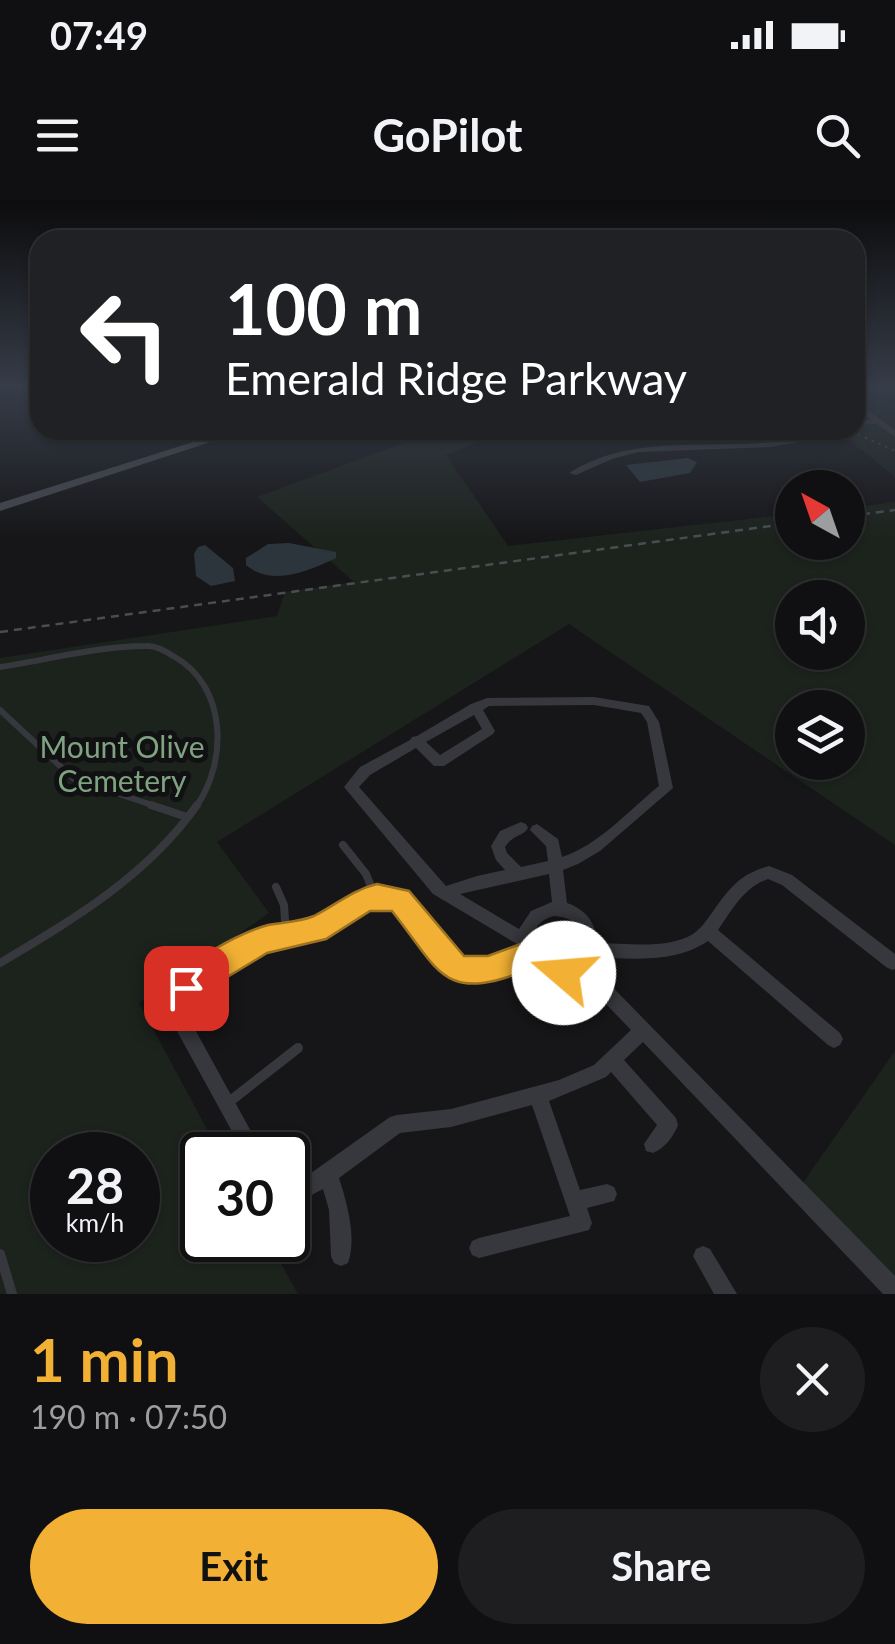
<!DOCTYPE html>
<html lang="en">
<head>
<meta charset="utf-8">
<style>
  :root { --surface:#101012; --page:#1e1e20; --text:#f1f3f6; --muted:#9c9d9f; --line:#303032; --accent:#f2b134 }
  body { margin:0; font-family:Lato,sans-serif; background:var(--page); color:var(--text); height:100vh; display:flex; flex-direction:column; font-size:38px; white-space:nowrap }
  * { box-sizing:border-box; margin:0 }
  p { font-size:32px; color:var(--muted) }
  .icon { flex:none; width:55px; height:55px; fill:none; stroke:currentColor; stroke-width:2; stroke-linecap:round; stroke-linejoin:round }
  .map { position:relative; height:1094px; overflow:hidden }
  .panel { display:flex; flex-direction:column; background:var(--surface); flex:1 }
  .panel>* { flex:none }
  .banner { position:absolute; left:30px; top:30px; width:835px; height:210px; border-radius:30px; box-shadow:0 2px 8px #0004,0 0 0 2px var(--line); background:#202124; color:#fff; overflow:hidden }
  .needle { width:65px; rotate:320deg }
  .controls { position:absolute; left:775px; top:270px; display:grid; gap:20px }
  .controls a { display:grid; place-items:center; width:90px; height:90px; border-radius:50%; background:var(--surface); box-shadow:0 2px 8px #0004,0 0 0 2px var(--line); font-size:50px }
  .speed { position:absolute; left:30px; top:932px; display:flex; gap:20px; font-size:50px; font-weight:700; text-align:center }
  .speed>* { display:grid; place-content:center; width:130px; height:130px; border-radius:50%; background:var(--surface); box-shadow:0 2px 8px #0004,0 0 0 2px var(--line); line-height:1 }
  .speed small { font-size:25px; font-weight:400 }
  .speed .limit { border:5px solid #111; border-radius:15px; background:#fff; color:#111 }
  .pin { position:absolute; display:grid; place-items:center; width:85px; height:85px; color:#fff; margin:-42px; border-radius:20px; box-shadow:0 5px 15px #0006 }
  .me { position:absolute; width:110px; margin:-55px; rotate:288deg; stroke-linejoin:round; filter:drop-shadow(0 0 8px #0008) }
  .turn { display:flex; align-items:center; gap:35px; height:210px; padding:0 30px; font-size:45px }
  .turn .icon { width:130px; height:130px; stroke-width:2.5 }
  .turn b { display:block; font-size:70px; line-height:85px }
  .round { display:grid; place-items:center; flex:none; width:105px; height:105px; border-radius:52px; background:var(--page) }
  .overview { display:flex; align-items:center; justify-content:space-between; height:170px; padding:0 30px }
  h1 { font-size:60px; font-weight:700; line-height:75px; color:var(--accent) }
  .primary-button { display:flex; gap:20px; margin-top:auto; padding:20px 30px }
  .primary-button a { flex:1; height:115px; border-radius:60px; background:var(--accent); color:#111; font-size:40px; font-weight:700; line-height:115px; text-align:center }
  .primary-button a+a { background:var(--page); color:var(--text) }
  .status { display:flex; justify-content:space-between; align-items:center; height:70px; padding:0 50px; background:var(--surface); direction:ltr }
  .status svg { height:28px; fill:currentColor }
  header { display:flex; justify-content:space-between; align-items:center; height:130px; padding:0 30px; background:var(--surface); font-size:45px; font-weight:700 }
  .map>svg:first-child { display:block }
  .green { fill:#1c231d; fill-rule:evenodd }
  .water { fill:#2c353c }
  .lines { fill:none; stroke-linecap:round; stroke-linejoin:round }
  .path { stroke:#3d3f44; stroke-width:2.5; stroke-dasharray:2.5 5; stroke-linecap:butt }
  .service-far2 { stroke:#37383d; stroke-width:6 }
  .service-far1 { stroke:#37383d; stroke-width:8 }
  .service { stroke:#37383d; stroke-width:10 }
  .minor { fill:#37383d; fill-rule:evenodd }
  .tertiary { fill:#37383d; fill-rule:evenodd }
  .secondary { fill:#45474d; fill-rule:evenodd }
  .rail { stroke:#4a4c52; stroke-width:2.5; stroke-dasharray:8 6; stroke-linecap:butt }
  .route { fill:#f2b134; stroke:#9d7322; stroke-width:2.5 }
  .labels { text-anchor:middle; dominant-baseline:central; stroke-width:10; stroke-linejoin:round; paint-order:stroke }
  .park-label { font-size:30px; fill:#7fa381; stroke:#111113 }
</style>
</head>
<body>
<div class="status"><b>07:49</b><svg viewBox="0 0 49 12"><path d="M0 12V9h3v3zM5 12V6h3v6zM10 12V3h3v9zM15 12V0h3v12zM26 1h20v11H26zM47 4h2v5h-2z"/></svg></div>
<header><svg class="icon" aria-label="menu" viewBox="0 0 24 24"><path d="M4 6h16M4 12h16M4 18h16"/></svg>GoPilot<svg class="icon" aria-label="search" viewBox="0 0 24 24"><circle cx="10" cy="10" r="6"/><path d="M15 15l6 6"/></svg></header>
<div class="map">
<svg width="895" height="1094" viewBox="0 0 895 1094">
  <rect width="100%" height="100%" fill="#161618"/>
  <g class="green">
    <polygon points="855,187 895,187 895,277 837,230 855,230"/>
    <path d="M439 230H508L446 255 508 346 792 314V342H848V308L895 302V645L569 424 217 642 269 713 139 803 221 955H202V1040H268L298 1094H0V458L277 416 285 392 354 382 257 297ZM792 398H848V452H792ZM792 508H848V562H792ZM52 955H138V1040H52Z"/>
    <polygon points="895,851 895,1091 798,990"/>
  </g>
  <g class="water">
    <polygon points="688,258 697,262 690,273 640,282 626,265"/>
    <path d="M289 343 336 352V358C309 371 272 387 246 365V358L268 344Z"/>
    <polygon points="205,345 233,368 235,381 211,386 196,376 194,354 198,347"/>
  </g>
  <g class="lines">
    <polyline class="path" points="851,231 895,251"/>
    <g class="service-far2">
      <path d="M0 467C47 460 99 446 146 446 156 445 166 452 175 457 227 487 228 561 196 607"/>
      <polyline points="0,510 74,579 158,607"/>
    </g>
    <g class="service-far1">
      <polyline points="151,605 187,617"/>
      <polyline points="343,645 366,674 375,696"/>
      <polyline points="276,687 284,705 286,735"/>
      <path d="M0 763C74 719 147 676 197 605"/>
    </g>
    <g class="service">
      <polyline points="229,902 298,848"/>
      <polyline points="0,1054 12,1094"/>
    </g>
    <g class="minor">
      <polygon points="877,219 881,221 880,223 855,226 855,222"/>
      <path d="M828 230H839L817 239 770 247 638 252 612 259 576 275 569 273C647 224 745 261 828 230Z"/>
      <path d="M594 497 649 506 659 522 673 588 600 651 578 664 563 670 567 703C586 710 596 722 597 743 626 743 666 750 693 734 702 728 708 718 714 710 731 686 741 674 769 666L792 675 895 754V769L892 770 886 767 782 685 768 679C744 687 732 710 718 730L840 833 843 839 840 845 834 848 828 845 708 741C674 764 632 758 593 758L590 764 895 1076V1094H883L643 842 624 860 676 918 678 925C674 936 664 949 653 953L646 951 644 944 657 925 611 872 606 877 549 901 580 990 607 984 614 987 617 994 614 1001 587 1008 592 1023 589 1030 479 1058 472 1055 469 1048 472 1041 479 1038 570 1016 532 905 451 927 400 933 339 978C347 1003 357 1038 348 1063L341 1066 334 1063 331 1056 329 1010 323 989 306 998 288 999V979L304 978 390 917 397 915 451 909 559 880 594 865 631 830 578 775C558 784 540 782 525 765L501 774 483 778 464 777 448 772 394 706C365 698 347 723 322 734 303 743 281 741 260 749 235 758 214 777 193 792L188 812 192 824 264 955H245L178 833 172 812 180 781 240 742 267 732 312 723 349 701 375 690H387L404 695 459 760 483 762 519 752 517 744 433 694 344 587 360 567 410 540 412 537 417 536 471 504 487 498ZM594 505 641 513 647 522 659 586C629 610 599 645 562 657L558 639 537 624 532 626 530 630 546 646 548 661 521 667 507 653 505 647C513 634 523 637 528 628L526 624 521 622 500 631 491 646 496 660 505 670 477 676 446 686 359 587 370 575 416 548 434 566H444L493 534 495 531 483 510 489 506ZM474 515 482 529 440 555 426 542ZM549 674 552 702 531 711 519 729 460 694ZM554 716C617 722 558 799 535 751 528 735 537 720 554 716Z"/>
      <polygon points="703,1046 710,1049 737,1094 714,1094 693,1056 696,1049"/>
    </g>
    <polygon class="tertiary" points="855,201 895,230 895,237 855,208"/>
    <polygon class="secondary" points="231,230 247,230 0,311 0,303"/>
    <g class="rail">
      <polyline points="848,316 895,310"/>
      <polyline points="0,432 792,323"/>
    </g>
  </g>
  <linearGradient id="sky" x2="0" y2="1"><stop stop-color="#0c0c0d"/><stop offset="0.55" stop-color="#363c48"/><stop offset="1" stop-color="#363c48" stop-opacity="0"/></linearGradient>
  <rect width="895" height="340" fill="url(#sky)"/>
  <path class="route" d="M377 684 409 691 464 756H488L529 741 551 756 574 763 578 773 574 783C556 790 538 783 525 771 442 803 440 771 392 711H370L326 739 267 753 186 802 176 798 171 788C181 763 242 732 268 725 283 722 300 722 314 716 336 705 352 690 377 684Z"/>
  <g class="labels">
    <g class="park-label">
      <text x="122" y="546">Mount Olive<tspan x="122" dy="34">Cemetery</tspan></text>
    </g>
  </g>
</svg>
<div class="controls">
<a><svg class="needle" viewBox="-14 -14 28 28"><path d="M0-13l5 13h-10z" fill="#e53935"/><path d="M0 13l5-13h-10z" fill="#9c9d9f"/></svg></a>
<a><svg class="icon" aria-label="sound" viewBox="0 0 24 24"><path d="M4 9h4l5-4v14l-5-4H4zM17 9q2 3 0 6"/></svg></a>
<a><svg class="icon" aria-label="layers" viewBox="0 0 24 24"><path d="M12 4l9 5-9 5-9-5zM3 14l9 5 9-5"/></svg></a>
</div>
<div class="speed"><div>28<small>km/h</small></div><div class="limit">30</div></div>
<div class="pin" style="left:186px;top:788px;background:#d93025"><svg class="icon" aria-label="arrive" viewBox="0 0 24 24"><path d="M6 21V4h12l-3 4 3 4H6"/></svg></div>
<svg class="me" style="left:564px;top:773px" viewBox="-20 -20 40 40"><circle r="19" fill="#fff"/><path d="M0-13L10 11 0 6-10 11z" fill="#f2b134"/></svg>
<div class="banner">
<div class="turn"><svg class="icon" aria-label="left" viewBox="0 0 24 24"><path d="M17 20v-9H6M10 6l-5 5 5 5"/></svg><div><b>100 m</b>Emerald Ridge Parkway</div></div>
</div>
</div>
<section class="panel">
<div class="overview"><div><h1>1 min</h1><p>190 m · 07:50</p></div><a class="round"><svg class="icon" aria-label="close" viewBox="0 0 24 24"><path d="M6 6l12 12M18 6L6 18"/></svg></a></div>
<div class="primary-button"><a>Exit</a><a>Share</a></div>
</section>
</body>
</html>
